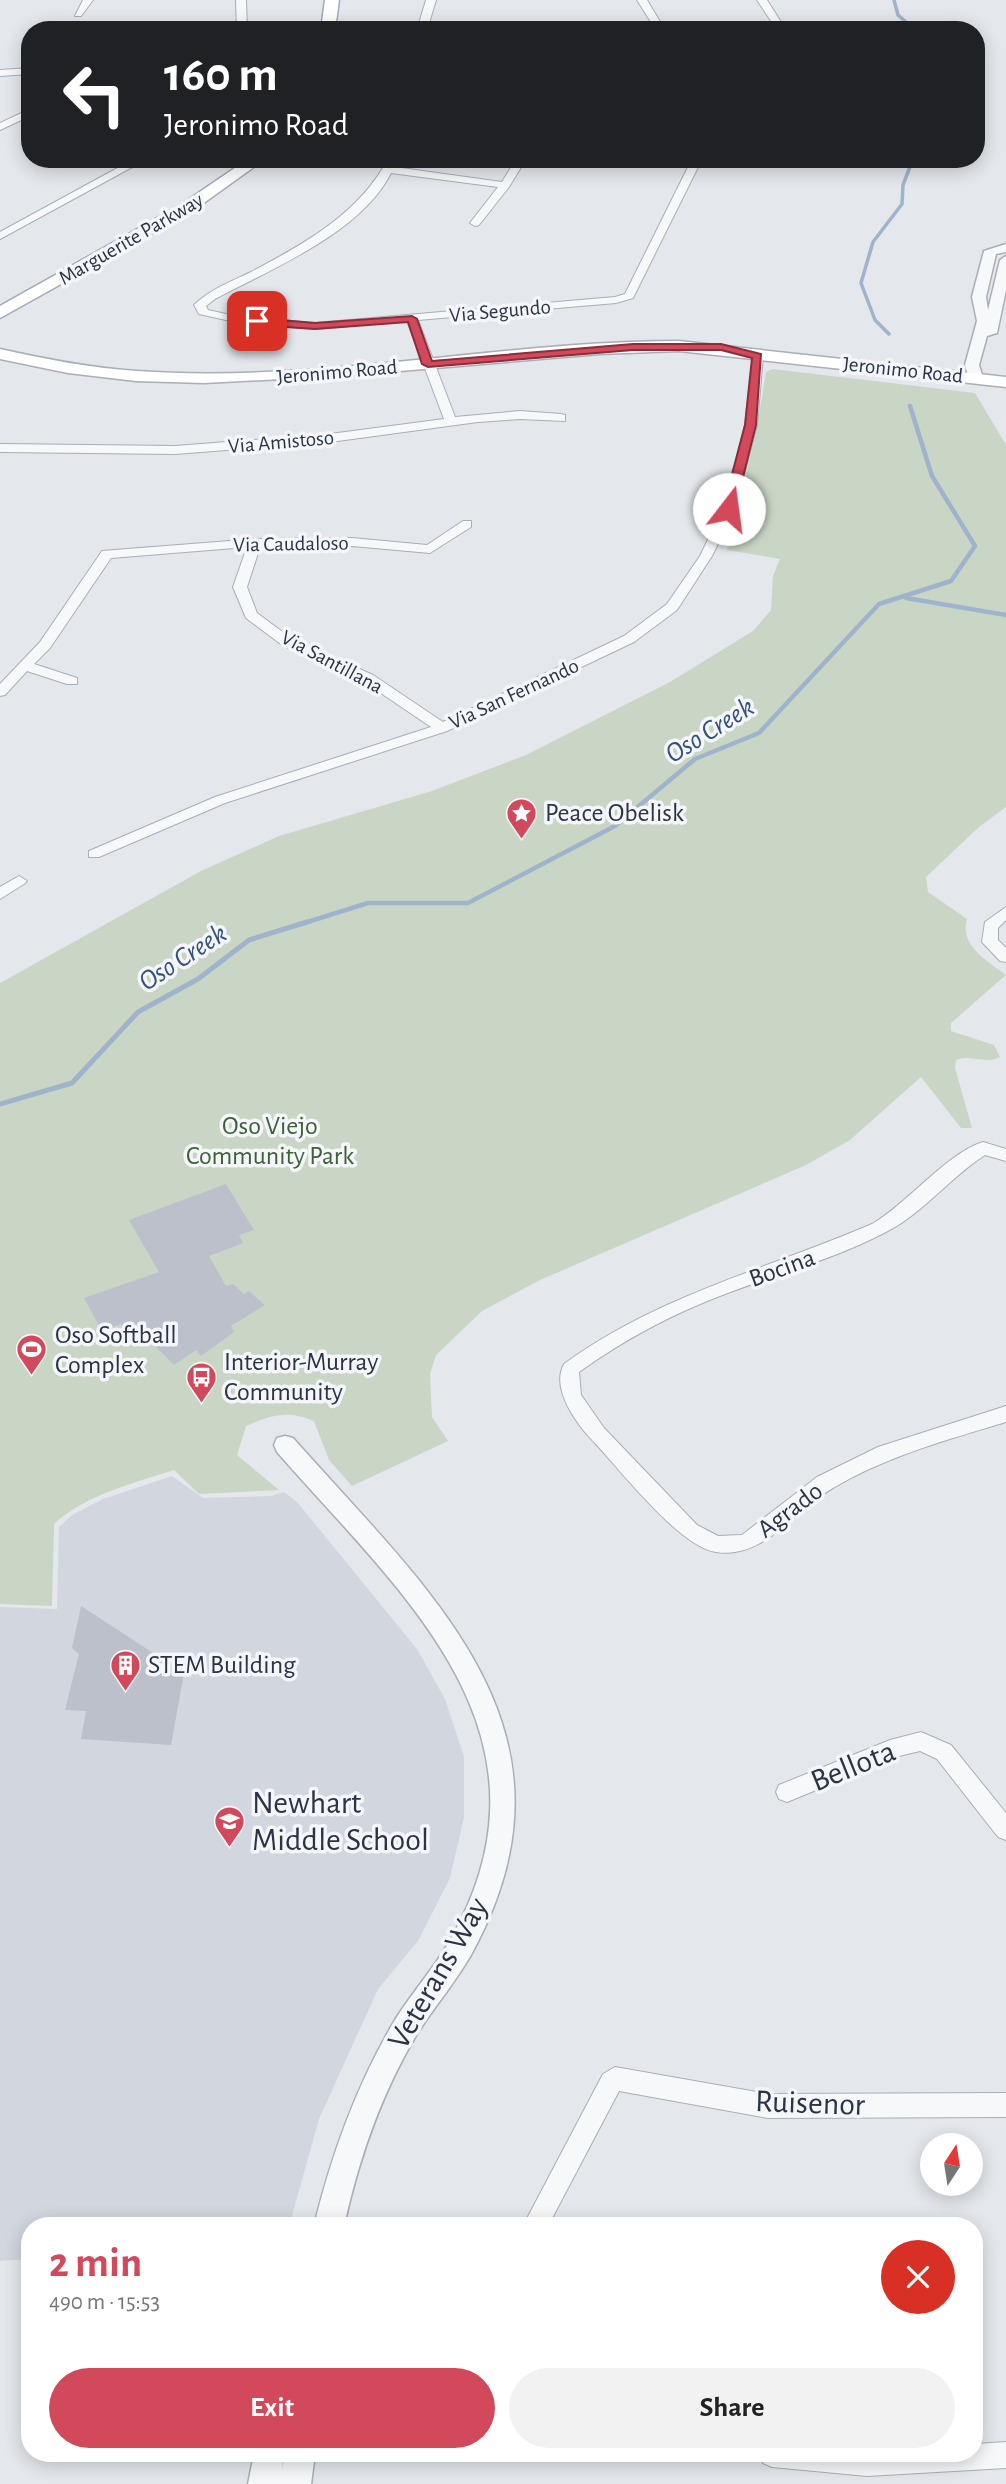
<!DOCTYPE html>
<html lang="en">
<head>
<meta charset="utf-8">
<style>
  :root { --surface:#fff; --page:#f2f2f2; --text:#222; --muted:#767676; --accent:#d1495b }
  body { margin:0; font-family:"Alegreya Sans",sans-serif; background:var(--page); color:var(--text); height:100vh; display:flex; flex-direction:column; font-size:26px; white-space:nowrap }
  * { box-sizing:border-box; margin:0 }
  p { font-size:23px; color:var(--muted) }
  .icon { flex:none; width:38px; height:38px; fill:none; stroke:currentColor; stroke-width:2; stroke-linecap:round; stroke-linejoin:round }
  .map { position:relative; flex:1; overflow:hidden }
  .details { position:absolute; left:21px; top:2217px; width:962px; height:245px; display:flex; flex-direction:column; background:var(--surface); border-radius:28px; box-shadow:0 4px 18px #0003 }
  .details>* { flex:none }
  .banner { position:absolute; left:21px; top:21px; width:964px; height:147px; border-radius:28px; box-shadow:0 4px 18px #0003; background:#202124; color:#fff; overflow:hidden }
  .needle { width:46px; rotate:12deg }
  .controls { position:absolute; left:920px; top:2133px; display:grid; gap:14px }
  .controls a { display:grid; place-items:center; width:63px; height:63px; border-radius:50%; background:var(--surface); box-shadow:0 4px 18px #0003; font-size:35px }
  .pin { position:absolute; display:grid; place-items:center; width:60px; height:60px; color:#fff; margin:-30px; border-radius:14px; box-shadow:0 4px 10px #0006 }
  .me { position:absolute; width:77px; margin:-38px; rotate:15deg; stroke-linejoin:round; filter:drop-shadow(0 0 5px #0008) }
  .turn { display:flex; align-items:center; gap:24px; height:147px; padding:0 28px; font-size:32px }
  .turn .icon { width:91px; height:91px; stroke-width:2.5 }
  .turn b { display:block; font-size:49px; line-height:60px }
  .round { display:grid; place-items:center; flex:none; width:74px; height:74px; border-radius:37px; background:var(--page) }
  .overview { display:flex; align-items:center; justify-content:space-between; height:119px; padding:0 28px }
  h1 { font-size:42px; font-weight:700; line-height:52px; color:var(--accent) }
  .action { display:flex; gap:14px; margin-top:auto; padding:14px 28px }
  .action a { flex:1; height:80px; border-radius:42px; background:var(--accent); color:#fff; font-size:28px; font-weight:700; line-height:80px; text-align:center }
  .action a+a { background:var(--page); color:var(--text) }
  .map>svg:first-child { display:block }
  .built { fill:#d2d6de }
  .green { fill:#c9d6c5 }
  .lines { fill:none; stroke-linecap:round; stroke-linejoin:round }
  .stream-far2 { stroke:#9fb4cc; stroke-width:3.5 }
  .stream-far1 { stroke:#9fb4cc; stroke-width:4.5 }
  .stream { stroke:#9fb4cc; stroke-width:5 }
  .building { fill:#bbc0ca }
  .minor-casing { stroke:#a9aeb7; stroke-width:2 }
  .tertiary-casing { stroke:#a9aeb7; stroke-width:3 }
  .secondary-casing { stroke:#a9aeb7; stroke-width:3 }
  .primary-casing { stroke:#a3abb8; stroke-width:3 }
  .minor { fill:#f7f8fa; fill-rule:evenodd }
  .tertiary { fill:#f7f8fa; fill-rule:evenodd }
  .secondary { fill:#fff; fill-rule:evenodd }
  .primary { fill:#fff; fill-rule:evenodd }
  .route { fill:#d1495b; stroke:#882f3b; stroke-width:2 }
  .labels { text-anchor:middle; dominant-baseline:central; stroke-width:7; stroke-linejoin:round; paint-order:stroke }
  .far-street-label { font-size:21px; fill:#2b3445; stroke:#f4f6f9 }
  .poi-label { font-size:26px; fill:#2b3445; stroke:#f4f6f9; text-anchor:start }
  .park-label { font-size:26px; fill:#3f6138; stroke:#f4f6f9 }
  .street-label { font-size:26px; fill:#2b3445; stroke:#f4f6f9 }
  .water-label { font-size:28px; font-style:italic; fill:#34527a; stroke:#f4f6f9 }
  .near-street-label { font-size:32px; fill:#2b3445; stroke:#f4f6f9 }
  .near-poi-label { font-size:32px; fill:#2b3445; stroke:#f4f6f9; text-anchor:start }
</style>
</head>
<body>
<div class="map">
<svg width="1006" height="2484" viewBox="0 0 1006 2484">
  <rect width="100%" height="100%" fill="#e4e7ec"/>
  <polygon class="built" points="172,1476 203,1498 271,1496 284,1492 297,1502 417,1649 445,1699 464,1757 464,1817 450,1878 418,1941 378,1989 319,2119 289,2226 30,2226 30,2259 0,2261 0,1607 57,1609 59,1527 72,1515 103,1499"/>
  <path class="green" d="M773 369 975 393 1006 445V807L979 827 926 877 928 892 967 919C959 946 988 961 1006 975L951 1023V1031L994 1045 1000 1057C982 1065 973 1054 956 1060L955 1068 972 1128H961L921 1077 850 1140 806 1165 540 1280 482 1311 436 1355 430 1374 432 1417 448 1441 352 1486 329 1460 314 1421C287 1410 272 1415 246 1426L237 1455 279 1490 199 1494 174 1470C134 1483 85 1495 54 1524L52 1606 0 1604V983L201 871 279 836 432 791 526 755 670 682 753 631 771 610 773 576 780 559 727 550 756 433 766 372Z"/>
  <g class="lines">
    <g class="stream-far2">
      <polyline points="894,0 898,15 915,30"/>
      <polyline points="889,334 875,320 861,283 873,242 902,204 903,185 913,159"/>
    </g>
    <g class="stream-far1">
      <polyline points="906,598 1006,615"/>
      <polyline points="301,924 368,903 468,903 615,826 695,759 759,733 879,604 951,581 975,546 932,476 910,406"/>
    </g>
    <polyline class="stream" points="0,1104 72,1083 138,1012 198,979 249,940 307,922"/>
  </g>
  <g class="building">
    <polygon points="226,1184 254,1230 239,1235 243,1243 209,1256 226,1286 233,1284 244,1294 249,1291 265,1305 231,1326 234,1332 201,1356 196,1350 174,1365 137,1328 126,1332 121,1324 102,1331 84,1298 159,1272 129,1220"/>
    <polygon points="81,1606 184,1673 171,1745 81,1739 86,1711 65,1710 79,1654 72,1648"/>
  </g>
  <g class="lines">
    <defs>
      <g id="minor">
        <polygon points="83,0 93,0 81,16 75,16"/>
        <polygon points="236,0 246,0 247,30 237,30"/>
        <polygon points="426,0 436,0 427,30 417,30"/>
        <polygon points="637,0 647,0 665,30 656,30"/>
        <polygon points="757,0 767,0 786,30 777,30"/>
        <polygon points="30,68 30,74 0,76 0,70"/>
        <polygon points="30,109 30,116 0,130 0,123"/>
        <polygon points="134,159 147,159 0,239 0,232"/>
        <path d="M388 159H398L394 167 502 182 516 159H526L509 187 479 225 475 226 470 223 498 187 391 173C361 233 271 269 215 299L206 306 208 310 235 316 315 323 615 297 625 294 692 159H702L633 298 616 303 418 320 455 417 520 411 561 414 565 415V421L520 419 478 422 330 442 175 454 0 452V444L175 446 330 434 444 419 407 321 315 329 235 322 199 314 194 305C209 290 232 281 251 272 304 244 359 214 388 159Z"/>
        <polygon points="753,354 763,356 757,425 735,509 712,556 677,610 634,642 447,731 225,803 99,857 89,857 89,851 215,797 431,727 363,681 282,645 246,618 233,587 247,547 111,558 50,648 34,664 77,678 77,684 67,684 27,671 5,695 0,696 0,684 40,642 102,551 255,539 352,538 427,545 463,521 471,521 471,527 430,553 352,546 260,547 247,587 257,613 292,639 373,675 443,722 624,636 667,604 700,556 723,509 745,425"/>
        <polygon points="19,876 27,881 24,884 0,899 0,887"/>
        <polygon points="1006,907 1006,920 998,928 998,940 1006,948 1006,962 1000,961 982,942 985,922"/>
        <path d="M983 1142 1006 1149V1161L985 1155C949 1178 923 1214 884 1233 834 1259 778 1274 725 1294 672 1314 625 1339 579 1372L581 1395 604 1428 697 1525 718 1536 742 1535 817 1477 878 1447 1006 1406V1422C947 1440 887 1456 833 1488 795 1509 764 1560 716 1552 680 1547 621 1471 595 1443 578 1426 550 1389 564 1364 659 1295 765 1270 872 1224 907 1204 947 1153 983 1142Z"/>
        <polygon points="921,1732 951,1745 1006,1813 1006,1840 998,1837 937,1759 920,1751 899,1756 787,1802 779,1799 776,1792 779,1785 890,1740"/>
        <polygon points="615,2067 768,2094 1006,2093 1006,2117 768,2118 619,2091 548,2226 523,2226 603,2074"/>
        <polygon points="1006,2442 1006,2468 867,2476 772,2467 763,2463 759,2454 975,2454 975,2444"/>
      </g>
      <g id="tertiary">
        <polygon points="1006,244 1006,252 996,254 986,297 988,310 1000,260 1006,256 1006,290 997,333 987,336 979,365 983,378 976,382 969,378 965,365 977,321 972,297 984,251"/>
        <path d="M285 1436 293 1438C432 1595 594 1731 471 1955 455 1983 434 2007 417 2034 381 2094 359 2158 344 2226H314C332 2153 357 2084 395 2020 413 1991 436 1966 452 1937 566 1731 401 1594 277 1452L274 1445 277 1438Z"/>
        <polygon points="254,2454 284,2454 282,2469 285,2454 315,2454 311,2484 248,2484"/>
      </g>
      <path id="secondary" d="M679 341 1006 377V387L679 351 600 354 341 376 204 383 136 381 68 373 0 359V349C45 359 90 368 137 371 318 384 498 341 679 341Z"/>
      <g id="primary">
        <polygon points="325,0 339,0 335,30 321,30"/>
        <polygon points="248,159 265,159 194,210 0,318 0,306 182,204"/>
      </g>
    </defs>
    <use href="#minor" class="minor-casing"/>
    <use href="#tertiary" class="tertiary-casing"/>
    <use href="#secondary" class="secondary-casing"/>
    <use href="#primary" class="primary-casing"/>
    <use href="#minor" class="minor"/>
    <use href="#tertiary" class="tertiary"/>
    <use href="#secondary" class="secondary"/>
    <use href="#primary" class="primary"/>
  </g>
  <polygon class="route" points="412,316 417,319 432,361 633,344 721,344 761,354 756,425 735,509 729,512 723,509 745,425 752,358 721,350 633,350 428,367 422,364 408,322 315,329 257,325 252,321 257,318 315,323"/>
  <defs>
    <symbol id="sight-pin" viewBox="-11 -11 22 30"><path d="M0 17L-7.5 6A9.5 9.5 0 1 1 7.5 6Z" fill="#d1495b" stroke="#f4f6f9"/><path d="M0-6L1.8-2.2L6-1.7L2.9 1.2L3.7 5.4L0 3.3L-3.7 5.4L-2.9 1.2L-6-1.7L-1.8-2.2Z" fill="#fff"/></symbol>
    <symbol id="stadium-pin" viewBox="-11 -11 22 30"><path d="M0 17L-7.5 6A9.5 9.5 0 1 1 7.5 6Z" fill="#d1495b" stroke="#f4f6f9"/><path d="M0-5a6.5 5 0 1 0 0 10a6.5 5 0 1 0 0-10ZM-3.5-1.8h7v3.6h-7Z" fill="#fff"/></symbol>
    <symbol id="bus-pin" viewBox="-11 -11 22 30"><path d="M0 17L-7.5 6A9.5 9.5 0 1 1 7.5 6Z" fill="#d1495b" stroke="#f4f6f9"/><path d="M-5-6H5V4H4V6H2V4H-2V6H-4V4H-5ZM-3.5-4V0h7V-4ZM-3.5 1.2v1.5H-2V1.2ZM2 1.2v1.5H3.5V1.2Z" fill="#fff"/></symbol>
    <symbol id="building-pin" viewBox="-11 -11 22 30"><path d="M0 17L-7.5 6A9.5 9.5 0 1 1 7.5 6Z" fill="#d1495b" stroke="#f4f6f9"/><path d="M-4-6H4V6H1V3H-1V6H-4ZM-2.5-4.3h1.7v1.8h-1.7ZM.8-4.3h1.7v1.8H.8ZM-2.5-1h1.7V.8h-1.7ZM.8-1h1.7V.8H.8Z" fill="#fff"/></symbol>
    <symbol id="school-pin" viewBox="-11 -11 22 30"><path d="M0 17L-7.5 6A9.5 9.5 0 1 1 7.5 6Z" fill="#d1495b" stroke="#f4f6f9"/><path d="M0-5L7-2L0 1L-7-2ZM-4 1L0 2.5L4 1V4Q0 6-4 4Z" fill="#fff"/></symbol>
  </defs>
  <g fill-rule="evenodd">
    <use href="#sight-pin" x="504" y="796" width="35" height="47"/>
    <use href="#stadium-pin" x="14" y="1332" width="35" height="47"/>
    <use href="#bus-pin" x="184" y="1360" width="35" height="47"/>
    <use href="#building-pin" x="108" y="1648" width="35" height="47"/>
    <use href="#school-pin" x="212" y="1804" width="35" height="47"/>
  </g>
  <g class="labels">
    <g class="far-street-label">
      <text transform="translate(131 239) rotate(-30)">Marguerite Parkway</text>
      <text transform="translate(500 311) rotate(-5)">Via Segundo</text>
      <text transform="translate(903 370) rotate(6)">Jeronimo Road</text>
      <text transform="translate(337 372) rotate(-5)">Jeronimo Road</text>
      <text transform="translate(281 442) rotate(-5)">Via Amistoso</text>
      <text transform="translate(291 544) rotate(-1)">Via Caudaloso</text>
      <text transform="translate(332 662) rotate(28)">Via Santillana</text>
      <text transform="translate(514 694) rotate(-25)">Via San Fernando</text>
    </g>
    <g class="poi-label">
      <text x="545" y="813">Peace Obelisk</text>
      <text x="55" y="1335">Oso Softball<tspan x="55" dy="30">Complex</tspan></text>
      <text x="224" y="1362">Interior-Murray<tspan x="224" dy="30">Community</tspan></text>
      <text x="148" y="1665">STEM Building</text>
    </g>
    <g class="park-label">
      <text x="270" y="1126">Oso Viejo<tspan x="270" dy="30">Community Park</tspan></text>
    </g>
    <g class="street-label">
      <text transform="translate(782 1268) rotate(-20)">Bocina</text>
      <text transform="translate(790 1510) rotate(-37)">Agrado</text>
    </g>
    <g class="water-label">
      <text transform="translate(710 731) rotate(-32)">Oso Creek</text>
      <text transform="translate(183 958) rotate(-33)">Oso Creek</text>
    </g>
    <g class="near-street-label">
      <text transform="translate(853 1766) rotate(-22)">Bellota</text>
      <text transform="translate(438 1973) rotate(-60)">Veterans Way</text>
      <text transform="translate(810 2103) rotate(2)">Ruisenor</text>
    </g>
    <g class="near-poi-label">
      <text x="252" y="1803">Newhart<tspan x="252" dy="37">Middle School</tspan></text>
    </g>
  </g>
</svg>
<div class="controls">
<a><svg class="needle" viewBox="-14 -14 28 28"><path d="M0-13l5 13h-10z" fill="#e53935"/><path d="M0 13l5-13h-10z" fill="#767676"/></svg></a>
</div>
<div class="pin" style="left:257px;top:321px;background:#d93025"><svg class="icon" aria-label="arrive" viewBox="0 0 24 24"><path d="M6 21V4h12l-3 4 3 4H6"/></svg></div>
<svg class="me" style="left:729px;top:509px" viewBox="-20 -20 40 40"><circle r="19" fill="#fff"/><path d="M0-13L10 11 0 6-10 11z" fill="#d1495b"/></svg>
<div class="banner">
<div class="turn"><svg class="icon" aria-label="left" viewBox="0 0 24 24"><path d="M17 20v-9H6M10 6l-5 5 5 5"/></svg><div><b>160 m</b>Jeronimo Road</div></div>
</div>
<section class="details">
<div class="overview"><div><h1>2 min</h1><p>490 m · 15:53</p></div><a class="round" style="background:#d93025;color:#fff"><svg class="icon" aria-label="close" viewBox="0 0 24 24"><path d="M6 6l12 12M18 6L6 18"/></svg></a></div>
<div class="action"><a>Exit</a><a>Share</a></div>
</section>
</div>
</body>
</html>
